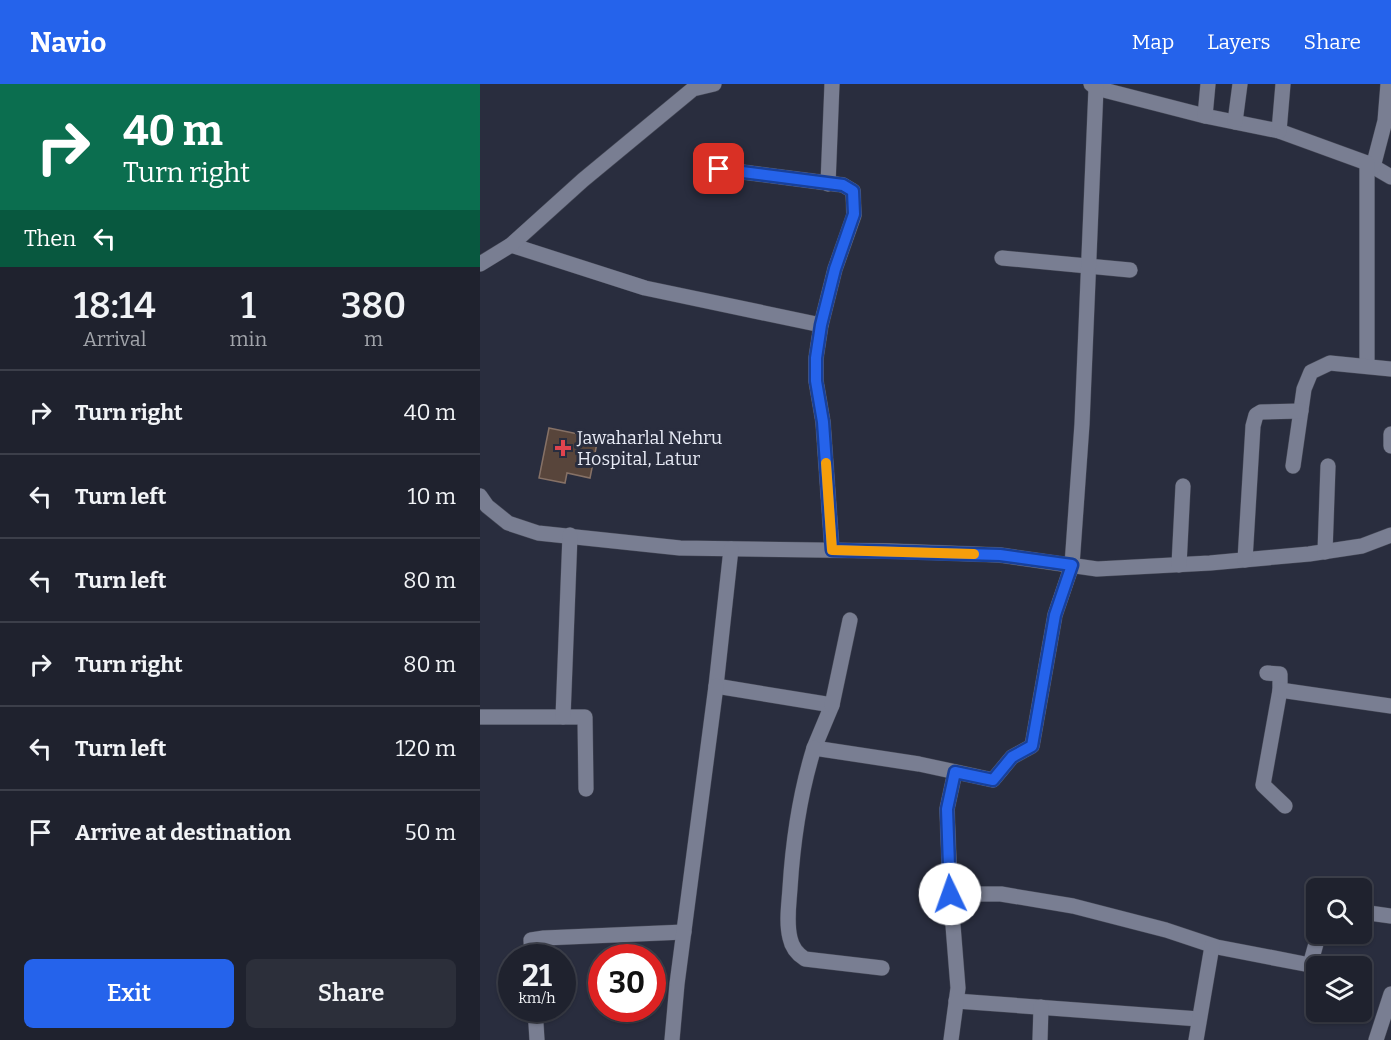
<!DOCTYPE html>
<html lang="en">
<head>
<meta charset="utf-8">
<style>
  :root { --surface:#1f222e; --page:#2c2f3a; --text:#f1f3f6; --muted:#a1a4aa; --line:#3c3f4a; --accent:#2563eb }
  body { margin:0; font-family:Bitter,serif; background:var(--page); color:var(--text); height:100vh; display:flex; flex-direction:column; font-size:22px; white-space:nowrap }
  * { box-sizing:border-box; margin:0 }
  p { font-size:20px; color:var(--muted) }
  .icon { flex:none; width:33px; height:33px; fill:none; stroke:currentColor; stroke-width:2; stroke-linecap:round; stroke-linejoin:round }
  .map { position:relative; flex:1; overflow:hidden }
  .side { display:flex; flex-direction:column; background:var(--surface); width:480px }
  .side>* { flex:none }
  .top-card { background:#0b6e4f; color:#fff; overflow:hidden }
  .buttons { position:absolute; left:826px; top:794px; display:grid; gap:12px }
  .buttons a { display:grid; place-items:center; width:66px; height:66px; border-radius:9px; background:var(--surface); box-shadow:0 2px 4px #0004,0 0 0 2px var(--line); font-size:30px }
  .speed { position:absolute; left:18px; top:860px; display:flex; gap:12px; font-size:30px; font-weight:700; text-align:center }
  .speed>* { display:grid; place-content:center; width:78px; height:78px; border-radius:50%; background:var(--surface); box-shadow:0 2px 4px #0004,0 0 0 2px var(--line); line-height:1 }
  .speed small { font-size:15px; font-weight:400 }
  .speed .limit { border:9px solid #d22; background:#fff; color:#111 }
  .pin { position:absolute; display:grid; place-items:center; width:51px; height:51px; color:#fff; margin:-26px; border-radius:12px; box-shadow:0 3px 9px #0006 }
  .me { position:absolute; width:66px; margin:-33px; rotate:357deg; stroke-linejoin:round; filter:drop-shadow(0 0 4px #0008) }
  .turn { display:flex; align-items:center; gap:21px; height:126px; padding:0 24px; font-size:27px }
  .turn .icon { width:78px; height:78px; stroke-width:2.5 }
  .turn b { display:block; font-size:42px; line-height:51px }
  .then { display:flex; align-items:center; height:57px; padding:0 24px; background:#0003; gap:12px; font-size:22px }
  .eta { display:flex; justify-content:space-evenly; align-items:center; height:102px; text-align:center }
  .eta b { font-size:36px; font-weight:600; line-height:42px }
  .action { display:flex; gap:12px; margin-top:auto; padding:12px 24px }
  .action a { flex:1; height:69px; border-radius:9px; background:var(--accent); color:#fff; font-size:24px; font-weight:600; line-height:69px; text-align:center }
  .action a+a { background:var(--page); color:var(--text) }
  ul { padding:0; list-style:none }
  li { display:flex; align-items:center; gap:18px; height:84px; padding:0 24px; border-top:2px solid var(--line) }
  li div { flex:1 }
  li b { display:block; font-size:22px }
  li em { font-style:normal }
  header { display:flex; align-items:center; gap:36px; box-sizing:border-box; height:84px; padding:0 30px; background:var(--accent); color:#fff }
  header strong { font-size:28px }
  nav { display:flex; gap:33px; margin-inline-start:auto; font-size:21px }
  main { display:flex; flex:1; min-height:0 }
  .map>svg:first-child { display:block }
  .building { fill:#58453b; stroke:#867166; stroke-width:1.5 }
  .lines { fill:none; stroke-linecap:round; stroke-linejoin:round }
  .minor-casing { stroke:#454856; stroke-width:16 }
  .minor { stroke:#797e92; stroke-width:15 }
  .route-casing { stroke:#184099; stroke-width:15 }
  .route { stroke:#2563eb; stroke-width:10 }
  .slow { stroke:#f59e0b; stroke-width:10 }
  .health-dot { fill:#e0444e; stroke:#292d3e; stroke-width:2 }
  .labels { text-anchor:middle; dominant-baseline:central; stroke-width:6; stroke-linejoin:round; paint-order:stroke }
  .poi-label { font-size:18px; fill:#e7eaf5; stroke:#292d3e; text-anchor:start }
</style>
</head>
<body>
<header>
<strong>Navio</strong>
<nav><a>Map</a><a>Layers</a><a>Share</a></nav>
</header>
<main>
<section class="side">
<div class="top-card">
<div class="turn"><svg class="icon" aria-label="right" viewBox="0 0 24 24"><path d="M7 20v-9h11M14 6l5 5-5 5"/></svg><div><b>40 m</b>Turn right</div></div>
<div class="then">Then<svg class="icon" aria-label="left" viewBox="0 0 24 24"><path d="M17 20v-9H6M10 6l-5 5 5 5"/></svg></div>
</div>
<div class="eta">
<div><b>18:14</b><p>Arrival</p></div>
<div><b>1</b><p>min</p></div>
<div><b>380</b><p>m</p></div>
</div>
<ul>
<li><svg class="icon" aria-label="right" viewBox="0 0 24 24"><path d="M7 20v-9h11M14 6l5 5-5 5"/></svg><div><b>Turn right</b></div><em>40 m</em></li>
<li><svg class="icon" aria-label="left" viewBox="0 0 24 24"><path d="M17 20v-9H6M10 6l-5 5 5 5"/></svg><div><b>Turn left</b></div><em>10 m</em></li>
<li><svg class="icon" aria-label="left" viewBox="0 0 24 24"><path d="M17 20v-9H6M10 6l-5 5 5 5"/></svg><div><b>Turn left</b></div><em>80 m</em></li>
<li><svg class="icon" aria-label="right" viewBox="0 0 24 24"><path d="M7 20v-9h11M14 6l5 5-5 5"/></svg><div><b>Turn right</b></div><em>80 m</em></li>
<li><svg class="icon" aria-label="left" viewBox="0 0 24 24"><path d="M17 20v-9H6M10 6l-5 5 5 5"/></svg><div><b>Turn left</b></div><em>120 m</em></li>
<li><svg class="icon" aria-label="arrive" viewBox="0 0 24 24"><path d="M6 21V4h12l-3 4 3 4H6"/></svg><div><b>Arrive at destination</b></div><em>50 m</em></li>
</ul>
<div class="action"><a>Exit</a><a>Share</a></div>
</section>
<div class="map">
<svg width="911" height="956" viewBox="0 0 911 956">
  <rect width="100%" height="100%" fill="#292d3e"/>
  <polygon class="building" points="69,344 118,354 110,394 87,389 85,399 59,394"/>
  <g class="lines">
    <defs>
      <g id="minor">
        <polyline points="611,0 616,4 725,32 799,47 887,79 911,93"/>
        <polyline points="725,32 728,0"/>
        <polyline points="755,38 760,0"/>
        <polyline points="799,47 803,0"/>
        <polyline points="893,83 905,37 908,0"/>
        <polyline points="239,85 363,101 373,107 374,131 355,185 341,241 336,274 336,297 343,338 352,466"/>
        <polyline points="348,100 352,0"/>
        <polyline points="31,161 165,204 341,241"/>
        <polyline points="522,174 650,186"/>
        <polyline points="0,180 31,161 103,96 213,5 234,0"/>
        <polyline points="887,282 887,79"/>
        <polyline points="911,350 911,362"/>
        <polyline points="813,382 824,305 831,288 850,279 911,285"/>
        <polyline points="0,412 7,422 28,439 58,449 200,464 410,467 520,471 617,485 730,479 829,470 882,462 911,451"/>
        <polyline points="251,465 236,602 352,621 334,664 439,680 513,696 532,673 552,662 575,531 592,481 602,340 616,4"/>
        <polyline points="845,468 848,382"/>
        <polyline points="765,476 773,342 776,331 781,328 821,327"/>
        <polyline points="699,481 703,402"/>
        <polyline points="787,589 800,590 800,606 783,701 805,722"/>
        <polyline points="800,606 911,622"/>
        <polyline points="352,621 370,536"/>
        <polyline points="0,633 105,633 106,705"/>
        <polyline points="83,633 90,451"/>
        <path d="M334 664C320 709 313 756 310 804 309 820 306 838 310 854 312 864 317 870 325 875L402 884"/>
        <polyline points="470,810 521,810 593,822 686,846 737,863 830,881 839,849"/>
        <polyline points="882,828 911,832"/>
        <polyline points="52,873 51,856 64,854 204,848"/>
        <polyline points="476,917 719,935"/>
        <polyline points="55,924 57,956"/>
        <polyline points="192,956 197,900 236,602"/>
        <polyline points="471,956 478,904 470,804 467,725 475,688"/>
        <polyline points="560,956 561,923"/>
        <polyline points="716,956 732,862"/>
        <polyline points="896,956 911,910"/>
      </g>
    </defs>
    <use href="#minor" class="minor-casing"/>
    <use href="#minor" class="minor"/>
  </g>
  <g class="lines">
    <defs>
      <polyline id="route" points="239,85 363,101 373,107 374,130 355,185 341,241 336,274 336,297 343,338 352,466 520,471 592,481 575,531 552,662 532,673 513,696 475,688 467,725 470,810"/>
    </defs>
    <use href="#route" class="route-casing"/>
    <use href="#route" class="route"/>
    <polyline class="slow" points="346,379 352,466 494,470"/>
  </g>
  <path class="health-dot" d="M80 355h6v6h6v6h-6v6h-6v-6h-6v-6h6z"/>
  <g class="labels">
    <g class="poi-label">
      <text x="97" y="354">Jawaharlal Nehru<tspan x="97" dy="21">Hospital, Latur</tspan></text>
    </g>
  </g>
</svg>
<div class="buttons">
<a><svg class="icon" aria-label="search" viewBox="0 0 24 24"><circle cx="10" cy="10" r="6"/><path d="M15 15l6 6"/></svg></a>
<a><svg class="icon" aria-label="layers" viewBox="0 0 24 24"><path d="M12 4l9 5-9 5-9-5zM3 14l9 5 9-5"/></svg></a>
</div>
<div class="speed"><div>21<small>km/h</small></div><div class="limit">30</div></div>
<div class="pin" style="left:239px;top:85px;background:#d93025"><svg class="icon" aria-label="arrive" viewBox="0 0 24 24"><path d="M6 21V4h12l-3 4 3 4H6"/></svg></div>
<svg class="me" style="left:470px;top:810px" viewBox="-20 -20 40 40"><circle r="19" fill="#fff"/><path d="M0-13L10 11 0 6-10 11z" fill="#2563eb"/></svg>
</div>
</main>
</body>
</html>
